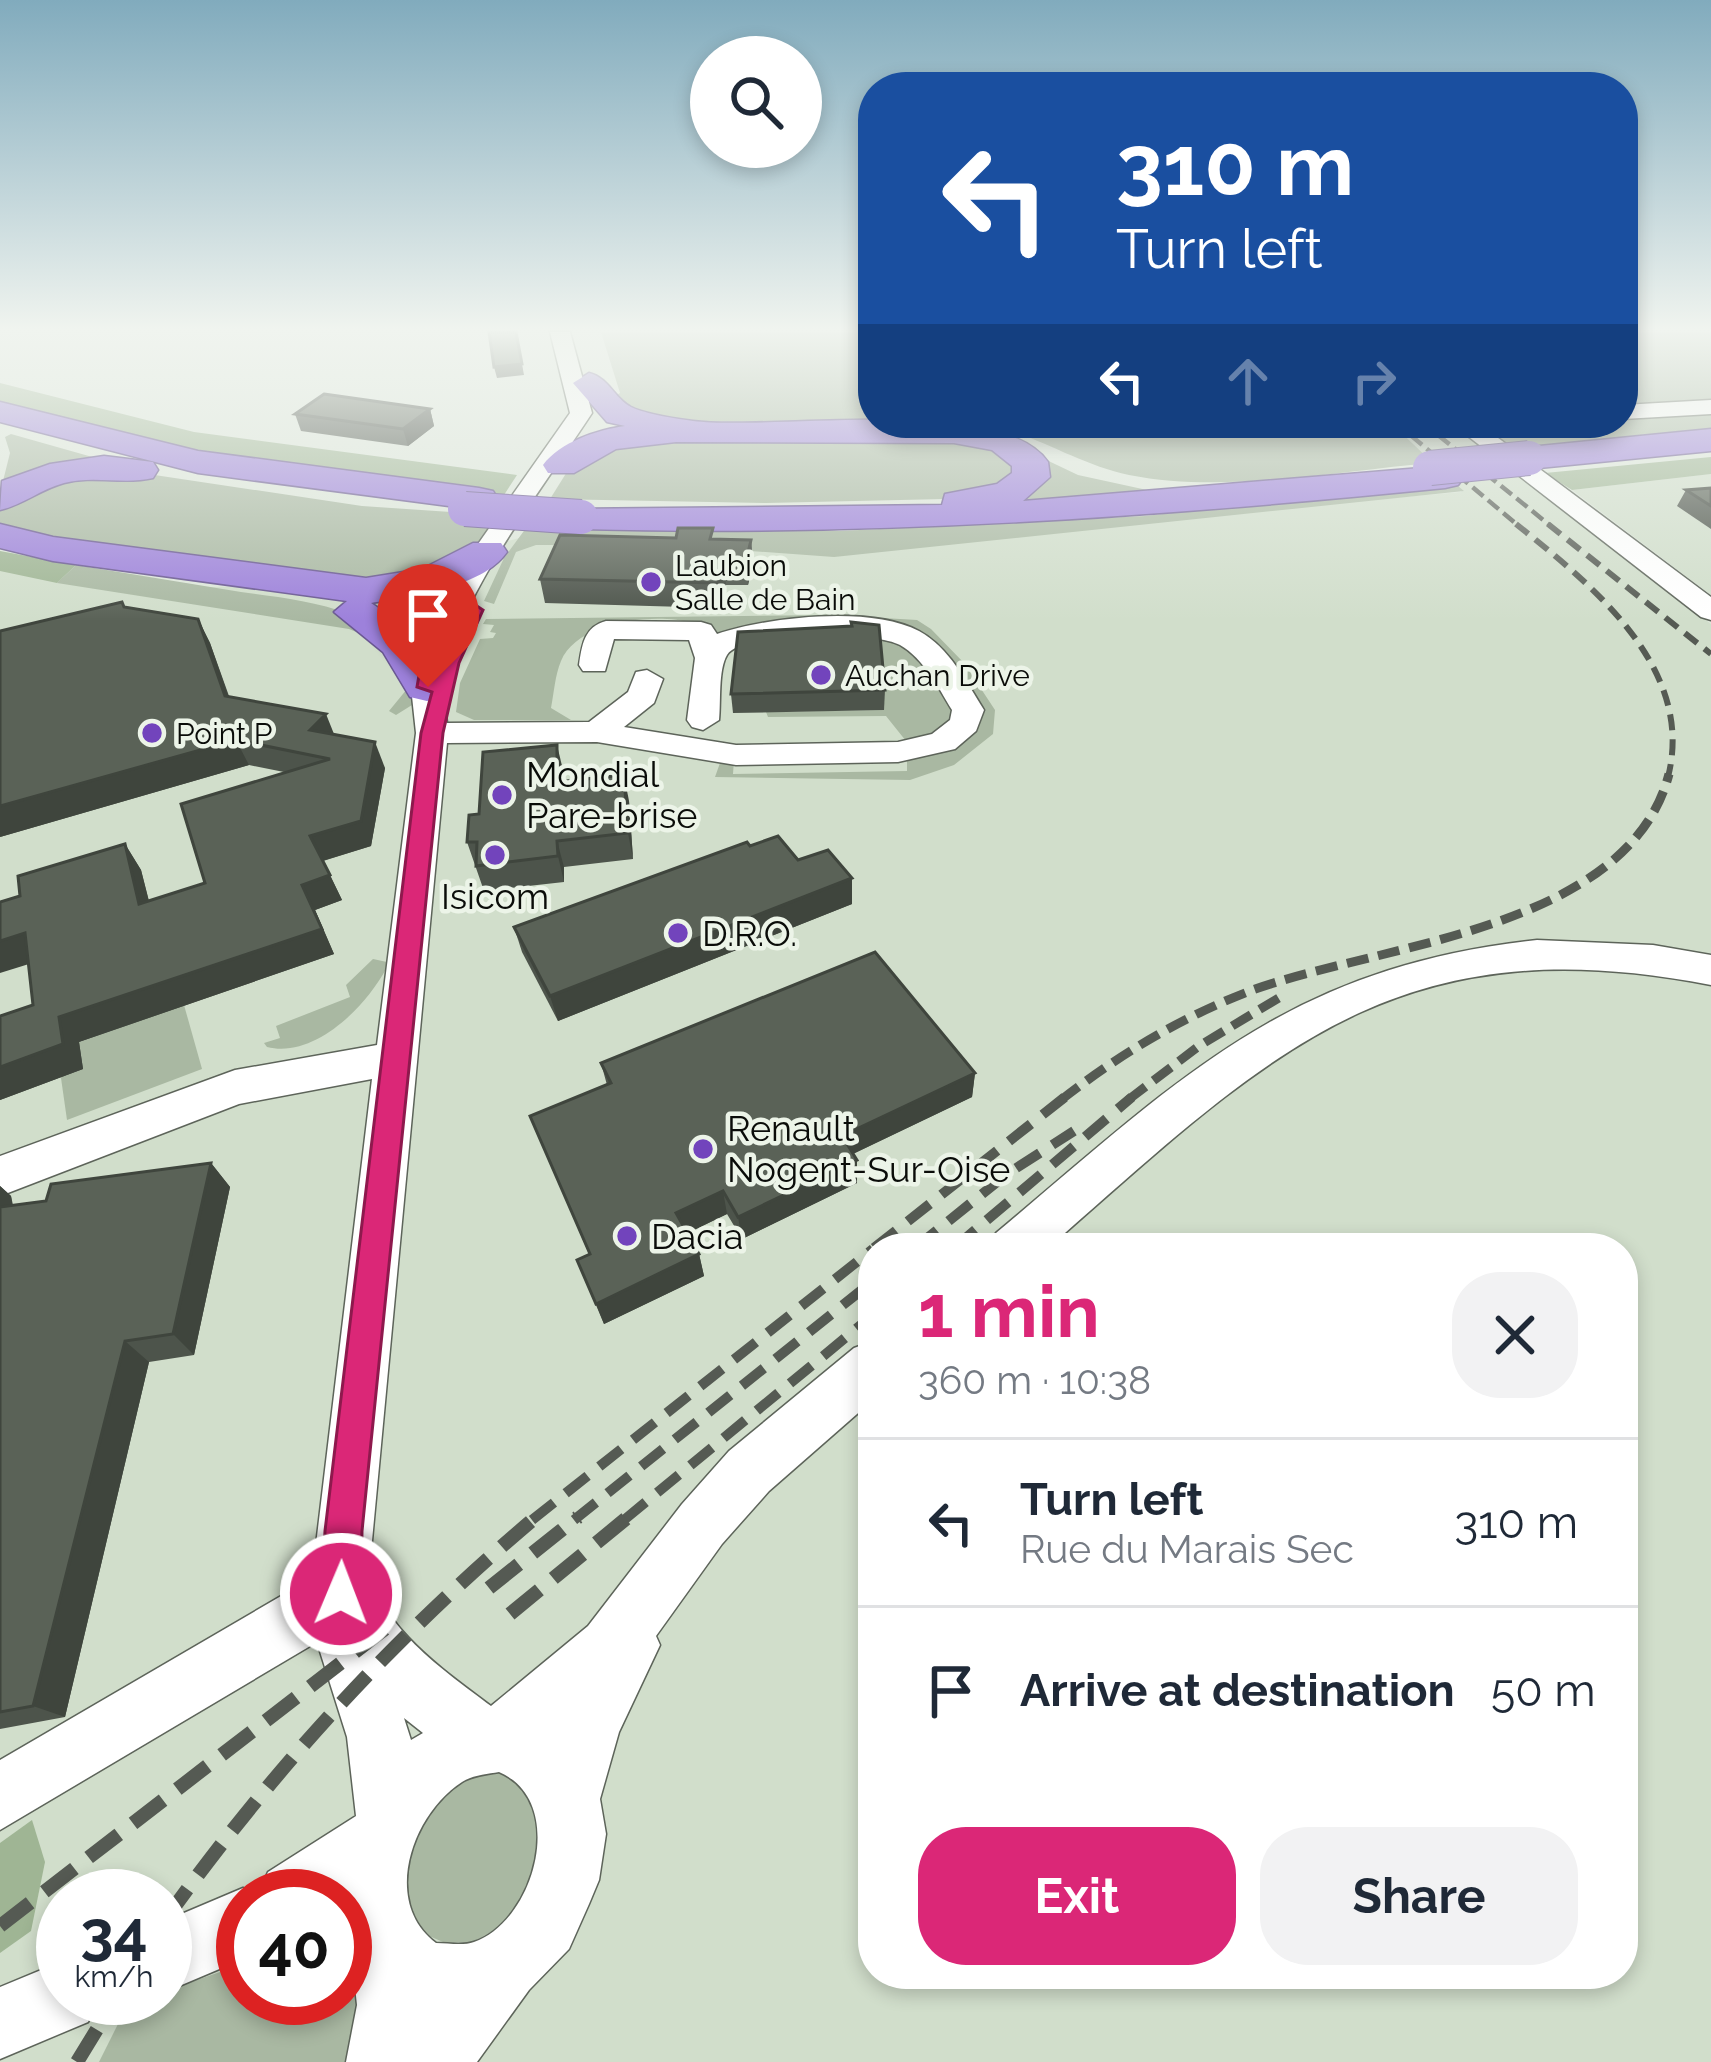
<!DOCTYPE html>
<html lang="en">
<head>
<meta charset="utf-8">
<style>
  :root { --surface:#fff; --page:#f2f2f3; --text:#1f2937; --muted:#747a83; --line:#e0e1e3; --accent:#db2777 }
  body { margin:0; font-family:Raleway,sans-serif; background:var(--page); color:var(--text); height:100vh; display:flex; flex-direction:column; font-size:45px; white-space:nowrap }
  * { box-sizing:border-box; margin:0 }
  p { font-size:39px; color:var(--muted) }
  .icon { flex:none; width:66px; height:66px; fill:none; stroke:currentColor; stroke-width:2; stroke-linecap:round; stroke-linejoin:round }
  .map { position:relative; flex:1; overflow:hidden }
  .side { position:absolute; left:858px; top:1233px; width:780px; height:756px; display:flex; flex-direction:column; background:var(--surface); border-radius:48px; box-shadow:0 6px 18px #0003 }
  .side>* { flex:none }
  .hud { position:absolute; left:858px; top:72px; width:780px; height:366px; border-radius:48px; box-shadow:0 6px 18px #0003; background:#1a4fa0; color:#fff; overflow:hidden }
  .buttons { position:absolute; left:690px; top:36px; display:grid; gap:24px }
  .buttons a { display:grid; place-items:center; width:132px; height:132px; border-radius:50%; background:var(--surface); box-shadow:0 6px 18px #0003; font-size:60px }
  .speed { position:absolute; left:36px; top:1869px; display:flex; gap:24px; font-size:60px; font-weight:700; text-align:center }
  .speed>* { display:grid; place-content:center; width:156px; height:156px; border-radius:50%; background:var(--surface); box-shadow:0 6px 18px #0003; line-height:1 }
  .speed small { font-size:30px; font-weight:400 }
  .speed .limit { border:18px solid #d22; background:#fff; color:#111 }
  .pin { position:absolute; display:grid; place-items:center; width:102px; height:102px; color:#fff; margin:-123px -51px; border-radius:50% 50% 50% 0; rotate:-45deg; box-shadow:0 0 12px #0007 }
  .pin .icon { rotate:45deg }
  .me { position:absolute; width:132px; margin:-66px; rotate:1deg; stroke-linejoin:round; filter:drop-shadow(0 0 9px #0008) }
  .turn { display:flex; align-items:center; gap:42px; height:252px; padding:0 60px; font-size:54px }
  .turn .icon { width:156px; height:156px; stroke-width:2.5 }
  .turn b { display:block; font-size:84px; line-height:102px }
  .lanes { display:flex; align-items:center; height:114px; padding:0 60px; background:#0003; justify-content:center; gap:60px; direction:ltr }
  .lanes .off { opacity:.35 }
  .round { display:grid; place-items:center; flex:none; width:126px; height:126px; border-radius:48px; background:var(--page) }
  .headline { display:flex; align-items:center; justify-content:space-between; height:204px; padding:0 60px }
  h1 { font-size:72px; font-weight:700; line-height:90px; color:var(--accent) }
  .action { display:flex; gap:24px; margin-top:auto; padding:24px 60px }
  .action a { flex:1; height:138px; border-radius:48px; background:var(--accent); color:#fff; font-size:48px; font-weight:700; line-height:138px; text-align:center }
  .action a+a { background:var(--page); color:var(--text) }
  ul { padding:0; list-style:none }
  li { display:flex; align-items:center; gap:36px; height:168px; padding:0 60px; border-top:3px solid var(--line) }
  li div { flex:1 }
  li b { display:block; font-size:45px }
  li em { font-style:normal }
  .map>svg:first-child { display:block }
  .built { fill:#d1decb; fill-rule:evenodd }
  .green { fill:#a9b8a2 }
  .forest { fill:#9fb594 }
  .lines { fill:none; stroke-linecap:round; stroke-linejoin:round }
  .minor-casing { stroke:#5d645a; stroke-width:3 }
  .highway-casing { stroke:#6a5892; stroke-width:3 }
  .minor { fill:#fff; fill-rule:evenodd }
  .highway { fill:#9d81db; fill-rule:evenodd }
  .rail-far4 { stroke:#555a53; stroke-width:4.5; stroke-dasharray:14 6; stroke-linecap:butt }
  .rail-far3 { stroke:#555a53; stroke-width:6; stroke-dasharray:16 9; stroke-linecap:butt }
  .rail-far2 { stroke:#555a53; stroke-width:9; stroke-dasharray:22 10; stroke-linecap:butt }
  .rail-far1 { stroke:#555a53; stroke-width:10; stroke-dasharray:28 15; stroke-linecap:butt }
  .rail { stroke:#555a53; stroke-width:14; stroke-dasharray:38 18; stroke-linecap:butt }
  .highway-bridge-casing { stroke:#6a5892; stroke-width:36; stroke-linecap:butt }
  .highway-bridge { stroke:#9d81db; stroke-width:34 }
  .wall { fill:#4d544b }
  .shaded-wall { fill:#3f453d }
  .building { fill:#5a6257; stroke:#3f453d; stroke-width:3 }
  .route { fill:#db2777; stroke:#8e194d; stroke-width:3 }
  .poi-dot { fill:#7244bc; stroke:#ecf4e8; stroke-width:4.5 }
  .labels { text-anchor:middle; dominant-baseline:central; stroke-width:9; stroke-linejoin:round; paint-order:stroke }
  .far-poi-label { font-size:30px; fill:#0a0c09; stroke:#ecf4e8; text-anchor:start }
  .poi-label { font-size:36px; fill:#0a0c09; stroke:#ecf4e8; text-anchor:start }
</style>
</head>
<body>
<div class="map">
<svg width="1711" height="2062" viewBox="0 0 1711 2062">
  <rect width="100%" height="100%" fill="#dee7db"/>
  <g class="built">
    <path d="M1384 423H1452L1711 624V2062H0V568L120 589 347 584 538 533 839 545 1462 492ZM873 1248H1623V1974H873ZM63 1896H165V1998H63ZM243 1896H345V1998H243Z"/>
    <polygon points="1711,474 1711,595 1572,490"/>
  </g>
  <g class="green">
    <polygon points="601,332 873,332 873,423 658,421 607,401 620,393"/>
    <polygon points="1623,332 1711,332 1711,402 1623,403"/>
    <polygon points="1711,410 1711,433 1516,452 1482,423 1623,423 1623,414"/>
    <path d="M982 423H1391L1433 463C1335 471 1226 494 1129 475 1077 464 1034 433 982 423Z"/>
    <polygon points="11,434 110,462 15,485 0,493 10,453 5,437"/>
    <polygon points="981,438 1025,477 945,499 766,503 550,499 570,467 622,439"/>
    <polygon points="1036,455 1078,475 1147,490 1005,502"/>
    <polygon points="128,471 362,506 510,516 488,545 402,584 0,531 0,503 27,485"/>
    <polygon points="1452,481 1464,491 834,557 669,545 536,545 516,552 494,604 484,601 504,558 532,520 839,531 1145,516"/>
    <path d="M76 565C131 574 186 583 241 592 277 597 315 601 349 614 385 628 421 665 412 705L396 715 389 711 407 689 385 644 349 629 57 583Z"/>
    <path d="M832 615 917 620 931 629 964 663 995 710 993 734 954 765 910 780 715 777 720 763 734 760 733 774 907 771V757L969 733 911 632 717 638C710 633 701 626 692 623 656 612 577 621 561 661 555 675 554 693 551 708L571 720H474L456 712 460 683 480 639 493 638 496 633 490 632 494 625 483 624 486 619Z"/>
    <polygon points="878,635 915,648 955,704 955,718 933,734 906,741 886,716 768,717 766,712 884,710"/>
    <path d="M373 959 387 962 386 969C366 1006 315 1059 267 1047L264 1043 280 1038 276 1026 350 997 346 985Z"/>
    <polygon points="184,1005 202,1069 67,1120 57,1050"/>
    <polygon points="487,1770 513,1777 539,1810 536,1880 503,1925 473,1942 443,1942 429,1936 409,1913 401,1864 444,1787"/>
    <polygon points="243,1964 243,1998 345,1998 345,1976 364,2007 363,2062 99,2062 128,2004 165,1998 165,1991"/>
  </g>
  <g class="forest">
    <path d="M0 383 194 432 517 475 504 495C333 482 163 451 0 401Z"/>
    <polygon points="1711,457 1711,474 1572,490 1545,473"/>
    <polygon points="0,551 76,565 57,583 0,571"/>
    <polygon points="32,1820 45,1862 31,1931 0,1953 0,1843"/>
  </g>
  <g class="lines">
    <defs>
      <g id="minor">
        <path d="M550 332H570L592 413C545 485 467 584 446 667 441 686 445 704 447 723L589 722 628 692 636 672 647 670 663 679 654 703 624 727 736 745 898 742 932 734 950 720 952 710C938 687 924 659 900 645 875 631 742 630 727 655 718 670 721 703 719 720L703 730 692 727 687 720 695 658 689 640 614 639 605 671H583L579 665C582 645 584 627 606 621L701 622 711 625 717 634C768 617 870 605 919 631 949 647 967 683 984 710L976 731 955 749 898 762 736 765 597 742 447 743 370 1562C374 1624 445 1671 491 1706L588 1626 682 1504 729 1451 854 1348 873 1341V1400L769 1491 722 1544 656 1636 660 1645 619 1732 600 1799 606 1834 599 1880 589 1904 569 1949 529 1990 477 2062H346L357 2005 345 1896H243V1959L165 1992V1921L243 1888 258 1894 268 1872 356 1816 347 1737 317 1642 0 1830V1760L312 1578 372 1079 239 1104 0 1196V1156L235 1070 377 1045 416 733 411 687 416 664 464 564 570 413ZM404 1718 423 1733 411 1740ZM499 1772C568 1801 535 1921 474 1942 463 1946 448 1943 436 1943 381 1902 412 1814 462 1782 473 1775 487 1774 499 1772Z"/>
        <polygon points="1711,400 1711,414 1623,419 1623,405"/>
        <polygon points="1451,423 1478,423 1711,597 1711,620 1701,617"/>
        <path d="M1537 940 1653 945 1711 955V985C1394 923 1269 1054 1048 1248H989L996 1233C1179 1080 1286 967 1537 940Z"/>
        <polygon points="63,1961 63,1998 99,1998 88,2022 0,2059 0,1987"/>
      </g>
      <g id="highway">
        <path d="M589 373C609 378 614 398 631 407 645 414 678 419 693 421 773 431 1001 394 1048 462L1050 477 1023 501 1445 466 1458 469 1464 477 1458 485 1445 488C1157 517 871 537 581 529L567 525 561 517 567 509 942 505 945 494 997 484 1012 473V466L992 450 954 443 676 442 616 449 574 473H548L543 465C560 442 597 430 625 426L607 422 573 383Z"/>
        <polygon points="0,402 198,451 479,488 493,491 498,499 493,507 479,510 198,473 0,422"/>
        <polygon points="1711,429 1711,451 1529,469 1516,466 1511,458 1516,450 1529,447"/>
        <path d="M104 456 153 462 158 470 153 478C124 485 94 475 64 483 41 489 23 505 0 510L2 481 50 464Z"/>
        <path d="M0 524 53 537 366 578 422 569 473 543H501L507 552C482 588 412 596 371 603L417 634 450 687 444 697 427 701 410 697 383 652 334 612 347 601 53 561 0 548Z"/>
      </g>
    </defs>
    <use href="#minor" class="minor-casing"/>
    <use href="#highway" class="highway-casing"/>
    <use href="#minor" class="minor"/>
    <use href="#highway" class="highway"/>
    <g class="rail-far4">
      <polyline points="1396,423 1520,527"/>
      <polyline points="1423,423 1552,527"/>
    </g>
    <g class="rail-far3">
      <path d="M1516 524C1591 584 1696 668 1668 777"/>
      <polyline points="1548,524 1711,654"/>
    </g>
    <g class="rail-far2">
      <path d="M1061 1100C1120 1054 1180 1018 1250 991 1377 944 1628 931 1669 774"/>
      <polyline points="1128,1100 1199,1046 1287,993"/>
    </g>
    <g class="rail-far1">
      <polyline points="874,1248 1065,1097"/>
      <polyline points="915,1248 1007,1174 1074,1131"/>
      <polyline points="954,1248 1132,1097"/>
      <polyline points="532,1520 873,1249"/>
      <polyline points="574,1520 873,1281"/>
      <polyline points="624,1520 873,1315"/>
    </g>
    <g class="rail">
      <polyline points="489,1588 578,1517"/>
      <polyline points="510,1614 628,1517"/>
      <path d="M165 1920C273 1769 394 1637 536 1517"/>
      <polyline points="0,1926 399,1618"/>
      <polyline points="77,2062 116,1998"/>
    </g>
    <defs>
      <g id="highway-bridge">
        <polyline points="1430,468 1529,458"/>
        <polyline points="465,509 581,517"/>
      </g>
    </defs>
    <use href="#highway-bridge" class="highway-bridge-casing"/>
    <use href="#highway-bridge" class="highway-bridge"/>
  </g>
  <g class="wall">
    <polygon points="430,409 434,426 408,446 301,431 295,414"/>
    <polygon points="1711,488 1711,529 1677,506 1686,490"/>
    <polygon points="714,539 751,540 753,563 748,585 726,585 720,608 545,603 540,579"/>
    <polygon points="122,602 125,607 198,619 210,643 229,696 334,735 385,768 371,846 323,861 342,900 315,910 334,954 79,1042 83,1069 0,1100 0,1016 33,1005 20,896 125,844 141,870 149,901 205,883 284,772 249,765 0,837"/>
    <polygon points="885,690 884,710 733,713 731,694"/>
    <polygon points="563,770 563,782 629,801 633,859 564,867 564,882 484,891 467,842 479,814"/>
    <polygon points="750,846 798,860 852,904 558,1021 522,952 514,927"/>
    <polygon points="601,1063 975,1073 972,1097 853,1154 857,1160 857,1183 742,1239 727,1214 687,1233 699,1254 704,1276 604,1324 577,1260 589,1254 530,1116 607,1085"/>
    <polygon points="211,1163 230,1187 194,1355 149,1362 65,1717 0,1729 0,1186 11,1196 13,1205 46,1201"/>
  </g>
  <g class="shaded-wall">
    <polygon points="522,364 524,375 497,378 494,367"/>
    <polygon points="430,409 434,426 408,446 403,429"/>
    <polygon points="751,540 753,563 748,585 746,561"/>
    <polygon points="724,561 726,585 720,608 718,583"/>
    <polygon points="198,619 210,643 237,721 225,696"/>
    <polygon points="326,714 336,739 310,730"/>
    <polygon points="236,740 249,765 0,837 0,806"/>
    <polygon points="375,742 385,768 371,846 322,861 310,836"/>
    <polygon points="557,745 563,770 564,808 557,782"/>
    <polygon points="624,775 629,801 633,859 628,833"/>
    <polygon points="557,841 564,867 564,882 558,856"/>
    <polygon points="125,844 141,870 156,930 139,904"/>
    <polygon points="330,875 342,900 315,910 334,954 79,1042 83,1069 0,1100 0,1067 59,1017 302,885"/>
    <polygon points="852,878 852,904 558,1021 550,996"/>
    <polygon points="25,933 45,959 0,973 0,941"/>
    <polygon points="975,1073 972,1097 842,1159 842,1136"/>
    <polygon points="857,1160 857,1183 742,1239 738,1217"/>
    <polygon points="211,1163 230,1187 194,1355 173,1334"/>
    <polygon points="0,1186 11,1196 16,1231 0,1216"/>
    <polygon points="723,1191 727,1214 682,1236 676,1213"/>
    <polygon points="699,1254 704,1276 604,1324 596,1304"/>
    <polygon points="125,1341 149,1362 65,1717 33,1706"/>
  </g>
  <g class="building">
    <polygon points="489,332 516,332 522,364 494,367"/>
    <polygon points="324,394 430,409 403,429 295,414"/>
    <polygon points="1711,488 1711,506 1686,490"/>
    <polygon points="678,528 713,528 710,539 751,540 746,561 724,561 718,583 540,579 560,535 676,538"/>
    <polygon points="122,602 124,607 198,619 225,696 326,714 310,730 375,742 361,821 310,836 330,875 302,885 322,929 59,1017 63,1044 0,1067 0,1016 33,1005 25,933 0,941 0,902 20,896 18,876 125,844 139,904 205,883 181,804 330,759 236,740 0,806 0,631"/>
    <polygon points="851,622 879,625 885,690 731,694 738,632 852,626"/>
    <polygon points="557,745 557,782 624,775 628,833 557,841 558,856 476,866 477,842 467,842 469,815 479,814 483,752"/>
    <polygon points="778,836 798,860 828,850 852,878 550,996 514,927 747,842 750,846"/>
    <polygon points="875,952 975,1073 842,1136 857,1160 738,1217 723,1191 676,1213 699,1254 596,1304 577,1260 590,1254 530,1116 611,1083 601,1063"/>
    <polygon points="211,1163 173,1334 125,1341 33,1706 0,1712 0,1207 46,1201 51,1184"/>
  </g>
  <linearGradient id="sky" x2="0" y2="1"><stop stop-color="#81abbd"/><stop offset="0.53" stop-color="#f0f4ef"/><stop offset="1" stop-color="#f0f4ef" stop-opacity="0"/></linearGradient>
  <rect width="1711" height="621" fill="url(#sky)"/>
  <polygon class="route" points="453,599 466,599 483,610 459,663 443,733 362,1531 361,1594 355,1608 341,1613 328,1608 322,1594 325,1531 421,733 432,692 417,687 421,664"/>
  <g class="poi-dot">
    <circle cx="651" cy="582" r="12"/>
    <circle cx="821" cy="675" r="12"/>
    <circle cx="152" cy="733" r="12"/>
    <circle cx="502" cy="795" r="12"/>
    <circle cx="495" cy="855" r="12"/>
    <circle cx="678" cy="933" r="12"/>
    <circle cx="703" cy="1149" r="12"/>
    <circle cx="627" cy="1236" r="12"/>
  </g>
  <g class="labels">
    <g class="far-poi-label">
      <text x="675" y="565">Laubion<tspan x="675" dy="34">Salle de Bain</tspan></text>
      <text x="845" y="675">Auchan Drive</text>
      <text x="176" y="733">Point P</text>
    </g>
    <g class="poi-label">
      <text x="526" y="774">Mondial<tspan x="526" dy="41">Pare-brise</tspan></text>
      <text x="495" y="896" text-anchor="middle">Isicom</text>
      <text x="702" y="933">D.R.O.</text>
      <text x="727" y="1128">Renault<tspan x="727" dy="41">Nogent-Sur-Oise</tspan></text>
      <text x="651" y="1236">Dacia</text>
    </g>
  </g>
</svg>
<div class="buttons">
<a><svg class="icon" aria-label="search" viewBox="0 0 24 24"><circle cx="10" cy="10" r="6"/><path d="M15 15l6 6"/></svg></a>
</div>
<div class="speed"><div>34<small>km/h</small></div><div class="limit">40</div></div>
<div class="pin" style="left:428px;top:687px;background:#d93025"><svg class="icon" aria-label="arrive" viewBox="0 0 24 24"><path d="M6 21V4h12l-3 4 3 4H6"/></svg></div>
<svg class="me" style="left:341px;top:1594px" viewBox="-20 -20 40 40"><circle r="17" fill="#db2777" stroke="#fff" stroke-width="3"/><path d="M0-11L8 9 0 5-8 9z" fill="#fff"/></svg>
<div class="hud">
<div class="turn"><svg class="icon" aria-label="left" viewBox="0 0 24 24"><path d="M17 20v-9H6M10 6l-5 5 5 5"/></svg><div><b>310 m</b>Turn left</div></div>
<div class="lanes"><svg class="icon" aria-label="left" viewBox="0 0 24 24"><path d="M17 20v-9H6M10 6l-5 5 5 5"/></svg><svg class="icon off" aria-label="ahead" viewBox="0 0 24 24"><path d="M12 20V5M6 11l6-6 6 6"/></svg><svg class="icon off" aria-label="right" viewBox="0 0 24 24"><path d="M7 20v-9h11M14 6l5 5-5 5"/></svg></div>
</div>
<section class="side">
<div class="headline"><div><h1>1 min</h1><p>360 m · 10:38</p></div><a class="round"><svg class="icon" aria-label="close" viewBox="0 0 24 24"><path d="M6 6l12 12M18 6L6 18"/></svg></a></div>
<ul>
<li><svg class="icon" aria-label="left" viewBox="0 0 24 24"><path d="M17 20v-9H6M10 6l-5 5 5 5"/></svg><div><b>Turn left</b><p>Rue du Marais Sec</p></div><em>310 m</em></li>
<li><svg class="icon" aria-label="arrive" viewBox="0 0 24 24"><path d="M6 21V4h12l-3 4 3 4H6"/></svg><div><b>Arrive at destination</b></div><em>50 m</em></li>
</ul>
<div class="action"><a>Exit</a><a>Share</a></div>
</section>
</div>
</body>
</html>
